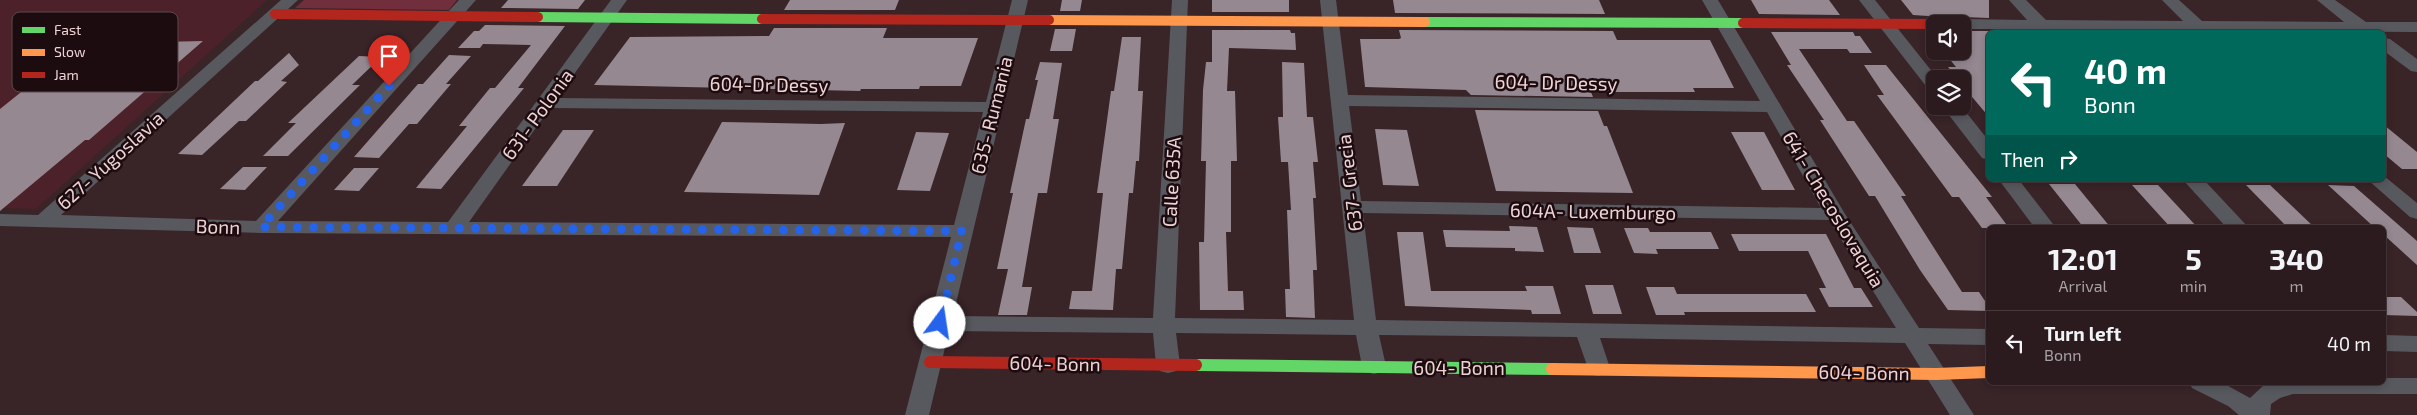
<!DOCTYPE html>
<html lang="en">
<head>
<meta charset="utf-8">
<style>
  :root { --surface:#2b1b1e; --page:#37282b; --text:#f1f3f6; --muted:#a6a1a4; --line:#47393c }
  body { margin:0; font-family:"Exo 2",sans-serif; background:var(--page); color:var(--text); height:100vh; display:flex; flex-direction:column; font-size:19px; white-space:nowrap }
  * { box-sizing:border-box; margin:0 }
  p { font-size:16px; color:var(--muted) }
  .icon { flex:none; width:28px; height:28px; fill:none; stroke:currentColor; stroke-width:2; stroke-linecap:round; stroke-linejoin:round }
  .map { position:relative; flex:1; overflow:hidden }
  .panel { position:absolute; left:1986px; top:225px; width:400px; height:160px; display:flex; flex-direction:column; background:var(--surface); border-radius:8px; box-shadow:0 2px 8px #0003,0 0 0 1px var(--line) }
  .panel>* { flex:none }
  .top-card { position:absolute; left:1986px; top:30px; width:400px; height:152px; border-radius:8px; box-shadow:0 2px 8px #0003,0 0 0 1px var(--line); background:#00695c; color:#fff; overflow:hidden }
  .tools { position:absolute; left:1926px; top:15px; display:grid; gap:10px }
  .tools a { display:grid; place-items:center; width:45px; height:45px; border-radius:8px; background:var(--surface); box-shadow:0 2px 8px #0003,0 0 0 1px var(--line); font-size:25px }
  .pin { position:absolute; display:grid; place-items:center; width:42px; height:42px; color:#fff; margin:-51px -21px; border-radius:50% 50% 50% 0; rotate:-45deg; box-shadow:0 0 5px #0007 }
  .pin .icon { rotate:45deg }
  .me { position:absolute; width:55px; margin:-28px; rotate:14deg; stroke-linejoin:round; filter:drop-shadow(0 0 4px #0008) }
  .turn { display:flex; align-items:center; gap:18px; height:105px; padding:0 15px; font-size:22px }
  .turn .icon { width:65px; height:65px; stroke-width:2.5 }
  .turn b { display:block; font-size:35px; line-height:42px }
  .then { display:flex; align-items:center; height:48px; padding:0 15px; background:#0003; gap:10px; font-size:19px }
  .eta { display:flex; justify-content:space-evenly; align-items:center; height:85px; text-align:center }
  .eta b { font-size:30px; font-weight:700; line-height:35px }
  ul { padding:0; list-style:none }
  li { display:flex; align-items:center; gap:15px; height:65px; padding:0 15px; border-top:1px solid var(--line) }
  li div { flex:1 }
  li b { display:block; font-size:19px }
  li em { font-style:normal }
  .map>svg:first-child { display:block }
  .built { fill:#4d212a }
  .green { fill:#712e3c }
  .building { fill:#958891 }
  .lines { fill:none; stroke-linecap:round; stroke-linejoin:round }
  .street { fill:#58595e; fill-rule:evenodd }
  .fast-far1 { stroke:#63d668; stroke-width:10 }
  .fast { stroke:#63d668; stroke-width:12 }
  .slow-far1 { stroke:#ff974d; stroke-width:10 }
  .slow { stroke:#ff974d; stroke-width:12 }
  .jam-far1 { stroke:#b3261e; stroke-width:10 }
  .jam { stroke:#b3261e; stroke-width:12 }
  .route { stroke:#2563eb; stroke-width:9; stroke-dasharray:0 16.2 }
  .labels { text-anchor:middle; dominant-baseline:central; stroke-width:5; stroke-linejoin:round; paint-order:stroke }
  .street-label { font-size:19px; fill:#eed3d6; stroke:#1d0c0f }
  .key { fill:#1d0c0f; stroke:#5c484b; stroke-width:1 }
  .key-label { font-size:14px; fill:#eed3d6 }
</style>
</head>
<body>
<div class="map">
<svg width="2417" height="415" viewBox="0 0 2417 415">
  <rect width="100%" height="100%" fill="#392428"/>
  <polygon class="built" points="0,0 267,0 36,209 0,208"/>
  <polygon class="green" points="304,0 457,0 449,10 295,8"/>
  <g class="building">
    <polygon points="508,0 585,0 578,9 501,8"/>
    <polygon points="790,0 899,0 895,10 784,10"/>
    <polygon points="1062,0 1082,0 1080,11 1060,11"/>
    <rect x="1212" y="0" width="77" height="12"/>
    <polygon points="1393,0 1599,0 1605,14 1395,13"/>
    <polygon points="1751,0 1829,0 1840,15 1759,14"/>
    <polygon points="1901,0 1989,0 1989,18 1962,17 1952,24 1948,24 1943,17 1913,15"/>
    <polygon points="485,25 565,26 518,88 524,88 441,189 416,188 467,126 459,126 490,88 495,88 531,45 483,44 480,48 458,48 474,31 479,31"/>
    <polygon points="774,28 887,28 883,38 978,38 961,86 920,86 919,89 861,89 860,91 594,85 630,37 769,36"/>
    <polygon points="1055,29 1076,29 1072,51 1050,51"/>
    <polygon points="1212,30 1290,30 1291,33 1295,33 1296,50 1229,48 1227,91 1235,91 1237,161 1231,161 1231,232 1226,232 1228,291 1243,291 1244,310 1200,310 1199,242 1204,242 1206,161 1201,161 1203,90 1206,62 1212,62"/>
    <polygon points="1399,30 1613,31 1617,40 1710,40 1734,88 1693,88 1695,92 1591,92 1593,97 1471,95 1466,90 1365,87 1360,39 1399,39 1401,38"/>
    <polygon points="1962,31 1989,31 1989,117 1962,85 1962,79 1958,79 1948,67 1956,67 1943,51 1962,51"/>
    <polygon points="1771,32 1853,32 1855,36 1860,36 1872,53 1850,53 1847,49 1799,49 1847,121 1854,121 1906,196 1901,196 1962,292 1979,292 1989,307 1989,311 1948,310 1920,270 1875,196 1869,196 1820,120 1824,120 1787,65 1791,65"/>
    <polygon points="1122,37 1141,37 1138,91 1143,91 1139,161 1136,161 1133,193 1129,193 1122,269 1116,269 1113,310 1069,309 1072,291 1092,291 1103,193 1097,193 1111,91 1114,91"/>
    <polygon points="203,41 89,140 85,140 0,211 0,109 35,81 111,83 161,42"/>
    <polygon points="289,53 299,65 281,81 287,82 246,121 239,121 202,155 178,154 255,81 258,81"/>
    <polygon points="449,55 471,56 446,84 451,84 417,124 409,124 379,158 354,157 418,84 423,84"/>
    <polygon points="359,56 381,57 352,85 360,85 288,156 263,156 296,123 288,123"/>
    <polygon points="1040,62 1062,63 1053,119 1059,119 1052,162 1047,193 1038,193 1022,287 1032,287 1027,315 998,315 1008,269 997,269 1013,193 1010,193 1026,119 1029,119 1038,80 1035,80"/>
    <polygon points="1282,62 1304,63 1307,117 1313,117 1318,162 1313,162 1316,198 1313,198 1317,270 1313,270 1315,318 1286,317 1285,289 1290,289 1287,210 1291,210 1288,162 1281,162 1278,117 1283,117"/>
    <polygon points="1864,65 1886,65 1992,197 1986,197 2009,228 1982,228 1959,197 1952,197 1877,95 1884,95"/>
    <polygon points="1475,110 1598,111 1604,126 1607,126 1633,193 1496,191"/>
    <polygon points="722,122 821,124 845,123 819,195 684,192"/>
    <polygon points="2384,125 2417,152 2417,169 2402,169 2384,154"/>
    <polygon points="1375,129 1407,130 1419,186 1383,185"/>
    <polygon points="563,130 594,130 557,186 522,186"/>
    <polygon points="916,132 949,133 930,191 897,190"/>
    <polygon points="1731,132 1764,132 1795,190 1762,190"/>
    <polygon points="243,167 267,167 245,190 220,189"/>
    <polygon points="354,168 379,168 359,191 334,190"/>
    <polygon points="2049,184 2075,184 2111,228 2084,228"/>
    <polygon points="2132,185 2158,185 2198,228 2171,228"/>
    <polygon points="2246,185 2270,185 2315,228 2288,228"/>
    <polygon points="2328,185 2354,186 2417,241 2417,265 2384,235 2384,228 2375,228"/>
    <polygon points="1509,226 1537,227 1544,252 1515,251 1515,248 1446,247 1443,230 1510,231"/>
    <polygon points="1567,227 1593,228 1601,253 1574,253"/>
    <polygon points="1624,228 1648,228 1650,232 1711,232 1719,249 1656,249 1658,254 1634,253"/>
    <polygon points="1397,232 1423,232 1431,291 1527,291 1525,286 1553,286 1561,314 1532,314 1531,310 1405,306"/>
    <polygon points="1731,234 1826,234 1854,288 1861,288 1873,307 1829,307 1819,288 1826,288 1808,251 1739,251"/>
    <polygon points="1585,285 1613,285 1622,314 1593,314"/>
    <polygon points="1646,287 1674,287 1677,294 1806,294 1816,312 1684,312 1685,315 1656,315"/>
    <polygon points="2384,297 2401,297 2417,312 2417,316 2384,315"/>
  </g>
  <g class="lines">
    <g class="street">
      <path d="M281 0H298L61 215 256 221 459 0H476L278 221 448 222 611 0H627L557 98 986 102 1012 0H1028L953 316 1153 318 1172 0H1188L1175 318 1354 320 1320 0H1336L1348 95 1760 101 1702 0H1718L1845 214 1919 328 1989 329V345L1928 344 1974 415H1950L1905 343 1600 338 1610 368 1606 374 1598 376 1590 374 1577 337 1379 335 1386 366 1382 372 1374 374 1366 372 1362 366 1356 335 1176 333 1180 365 1176 371 1168 373 1160 371 1156 365 1153 333 949 331 929 415H905L951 237 261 233 0 226V214L38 215ZM1349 106 1767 112 1821 208 1361 201ZM550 108 983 112 954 225 469 222ZM1363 213 1829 220 1896 328 1376 320Z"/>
      <polygon points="1859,0 1875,0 1938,79 1935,79 1935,91 1929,90"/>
      <polygon points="2009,0 2026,0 2046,20 2183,21 2162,0 2179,0 2202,21 2344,22 2317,0 2335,0 2366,22 2417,22 2417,32 2211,31 2210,32 2196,32 2194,30 2054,30 2052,32 2040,32 2037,29 1962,29 1962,24 1954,24 1962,19 2027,20"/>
      <polygon points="2384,38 2390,39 2417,59 2417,72 2411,71 2384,51"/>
      <polygon points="1942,106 1961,106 1989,141 1989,160 1982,158"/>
      <polygon points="2384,176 2417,203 2417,219 2410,217 2368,180 2384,180"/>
      <polygon points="1999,180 2019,180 2056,228 2035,228"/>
      <polygon points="2183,180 2204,180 2249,228 2227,228"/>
      <polygon points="2384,335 2417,336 2417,352 2384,351"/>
      <polygon points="2384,378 2417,378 2417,394 2293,394 2280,398 2271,404 2270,415 2239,415 2228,406 2192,388 2189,382 2221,382 2250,398 2264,385 2273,382 2384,382"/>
    </g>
    <g class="fast-far1">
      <polyline points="538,17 762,19"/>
      <polyline points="1425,22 1743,23"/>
    </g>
    <polyline class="fast" points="1196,365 1552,369"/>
    <polyline class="slow-far1" points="1049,20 1425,22"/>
    <polyline class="slow" points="1552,369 1936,374 1989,372"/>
    <g class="jam-far1">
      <polyline points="275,14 538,17"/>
      <polyline points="762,19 1049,20"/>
      <polyline points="1743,23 1935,24"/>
    </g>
    <polyline class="jam" points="930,362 1196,365"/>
  </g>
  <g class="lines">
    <polyline class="route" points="389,86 261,227 962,231 940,323"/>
  </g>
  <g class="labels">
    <g class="street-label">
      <text transform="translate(1556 82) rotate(1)">604- Dr Dessy</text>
      <text transform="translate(769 84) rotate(1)">604-Dr Dessy</text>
      <text transform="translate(537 114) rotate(-54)">631- Polonia</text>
      <text transform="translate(991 115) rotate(-76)">635- Rumania</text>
      <text transform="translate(110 160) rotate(-42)">627- Yugoslavia</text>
      <text transform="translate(1171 182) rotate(-87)">Calle 635A</text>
      <text transform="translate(1349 183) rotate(-97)">637- Grecia</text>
      <text transform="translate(1834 209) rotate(59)">641- Checoslovaquia</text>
      <text transform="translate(1593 211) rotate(1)">604A- Luxemburgo</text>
      <text transform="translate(218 226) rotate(2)">Bonn</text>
      <text transform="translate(1055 363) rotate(1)">604- Bonn</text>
      <text x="1459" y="367">604- Bonn</text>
      <text transform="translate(1864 372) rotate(1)">604- Bonn</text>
    </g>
  </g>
  <rect x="12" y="12" width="166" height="80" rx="8" class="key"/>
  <rect x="22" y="27" width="23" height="6" fill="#63d668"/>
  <rect x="22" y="49" width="23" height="7" fill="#ff974d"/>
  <rect x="22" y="72" width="23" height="6" fill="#b3261e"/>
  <g class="key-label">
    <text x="54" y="35">Fast</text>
    <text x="54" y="57">Slow</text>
    <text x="54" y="80">Jam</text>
  </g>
</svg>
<div class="tools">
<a><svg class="icon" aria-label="sound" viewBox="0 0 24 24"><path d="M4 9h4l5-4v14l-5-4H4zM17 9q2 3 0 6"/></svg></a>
<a><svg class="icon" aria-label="layers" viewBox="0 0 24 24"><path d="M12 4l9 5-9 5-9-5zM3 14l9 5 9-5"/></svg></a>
</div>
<div class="pin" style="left:389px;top:86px;background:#d93025"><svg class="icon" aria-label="arrive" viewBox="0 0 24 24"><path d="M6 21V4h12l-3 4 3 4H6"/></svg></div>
<svg class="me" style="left:940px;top:323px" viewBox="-20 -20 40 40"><circle r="19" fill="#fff"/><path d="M0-13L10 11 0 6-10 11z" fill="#2563eb"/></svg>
<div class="top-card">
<div class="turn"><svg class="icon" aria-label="left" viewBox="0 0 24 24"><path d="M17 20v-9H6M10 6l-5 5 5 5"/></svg><div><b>40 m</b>Bonn</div></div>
<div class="then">Then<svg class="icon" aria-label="right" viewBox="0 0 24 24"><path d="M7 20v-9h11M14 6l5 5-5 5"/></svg></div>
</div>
<section class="panel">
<div class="eta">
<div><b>12:01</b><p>Arrival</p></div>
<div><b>5</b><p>min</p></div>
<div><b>340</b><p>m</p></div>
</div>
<ul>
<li><svg class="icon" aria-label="left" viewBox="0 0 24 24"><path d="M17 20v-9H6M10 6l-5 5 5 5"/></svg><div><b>Turn left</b><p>Bonn</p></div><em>40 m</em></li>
</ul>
</section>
</div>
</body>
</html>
